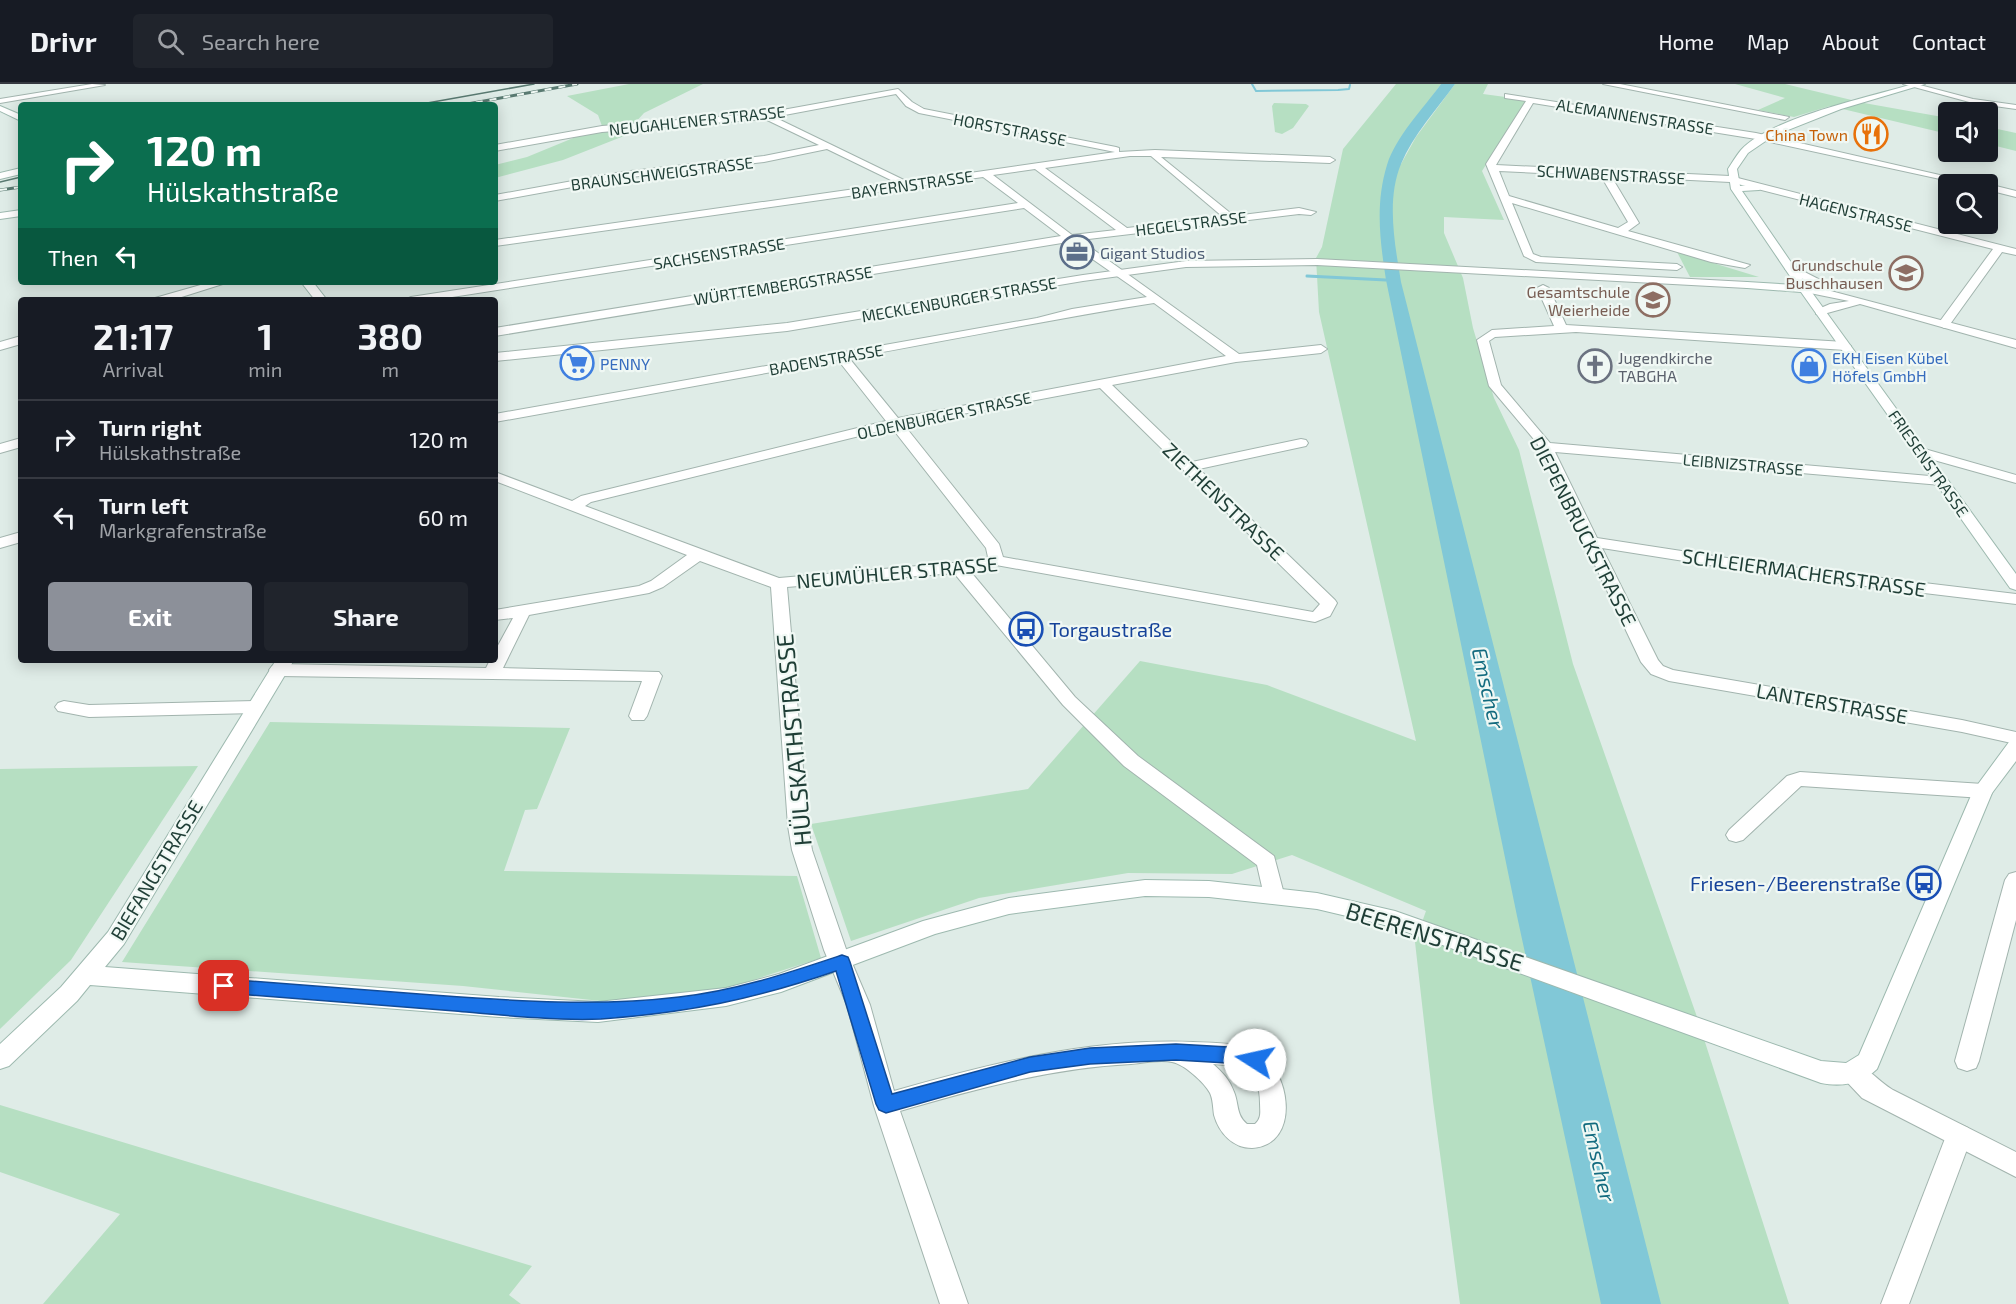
<!DOCTYPE html>
<html lang="en">
<head>
<meta charset="utf-8">
<style>
  :root { --surface:#171b24; --page:#20242c; --text:#f1f3f6; --muted:#9ea1a6; --line:#363941; --accent:#8c9099 }
  body { margin:0; font-family:"Exo 2",sans-serif; background:var(--page); color:var(--text); height:100vh; display:flex; flex-direction:column; font-size:22px; white-space:nowrap }
  * { box-sizing:border-box; margin:0 }
  p { font-size:20px; color:var(--muted) }
  .icon { flex:none; width:33px; height:33px; fill:none; stroke:currentColor; stroke-width:2; stroke-linecap:round; stroke-linejoin:round }
  .map { position:relative; flex:1; overflow:hidden }
  .panel { position:absolute; left:18px; top:213px; width:480px; height:366px; display:flex; flex-direction:column; background:var(--surface); border-radius:6px; box-shadow:0 3px 15px #0003 }
  .panel>* { flex:none }
  .top-card { position:absolute; left:18px; top:18px; width:480px; height:183px; border-radius:6px; box-shadow:0 3px 15px #0003; background:#0b6e4f; color:#fff; overflow:hidden }
  .fabs { position:absolute; left:1938px; top:18px; display:grid; gap:12px }
  .fabs a { display:grid; place-items:center; width:60px; height:60px; border-radius:6px; background:var(--surface); box-shadow:0 3px 15px #0003; font-size:30px }
  .pin { position:absolute; display:grid; place-items:center; width:51px; height:51px; color:#fff; margin:-26px; border-radius:12px; box-shadow:0 3px 9px #0006 }
  .me { position:absolute; width:66px; margin:-33px; rotate:280deg; stroke-linejoin:round; filter:drop-shadow(0 0 4px #0008) }
  .turn { display:flex; align-items:center; gap:21px; height:126px; padding:0 30px; font-size:27px }
  .turn .icon { width:78px; height:78px; stroke-width:2.5 }
  .turn b { display:block; font-size:42px; line-height:51px }
  .then { display:flex; align-items:center; height:57px; padding:0 30px; background:#0003; gap:12px; font-size:22px }
  .eta { display:flex; justify-content:space-evenly; align-items:center; height:102px; text-align:center }
  .eta b { font-size:36px; font-weight:700; line-height:42px }
  .button { display:flex; gap:12px; margin-top:auto; padding:12px 30px }
  .button a { flex:1; height:69px; border-radius:6px; background:var(--accent); color:#fff; font-size:24px; font-weight:700; line-height:69px; text-align:center }
  .button a+a { background:var(--page); color:var(--text) }
  ul { padding:0; list-style:none }
  li { display:flex; align-items:center; gap:18px; height:78px; padding:0 30px; border-top:2px solid var(--line) }
  li div { flex:1 }
  li b { display:block; font-size:22px }
  li em { font-style:normal }
  header { display:flex; align-items:center; gap:36px; box-sizing:border-box; height:84px; padding:0 30px; background:var(--surface); border-bottom:2px solid var(--line) }
  header strong { font-size:28px }
  nav { display:flex; gap:33px; margin-inline-start:auto; font-size:21px }
  .search { width:420px; height:54px; background:var(--page); display:flex; align-items:center; gap:15px; box-sizing:border-box; padding:0 21px; border-radius:6px; color:var(--muted); font-size:22px }
  .map>svg:first-child { display:block }
  .green { fill:#b6dfc2 }
  .water { fill:#81c8d7 }
  .lines { fill:none; stroke-linecap:round; stroke-linejoin:round }
  .stream-far1 { stroke:#81c8d7; stroke-width:2 }
  .stream { stroke:#81c8d7; stroke-width:3 }
  .minor-casing { stroke:#a2b4ae; stroke-width:2 }
  .tertiary-casing { stroke:#a2b4ae; stroke-width:2 }
  .secondary-casing { stroke:#9db9af; stroke-width:2 }
  .minor { fill:#fff; fill-rule:evenodd }
  .tertiary { fill:#fff; fill-rule:evenodd }
  .secondary { fill:#fff; fill-rule:evenodd }
  .tram { stroke:#597a71; stroke-width:1.5 }
  .rail-casing { stroke:#597a71; stroke-width:3 }
  .rail { stroke:#f0f8f4; stroke-width:2; stroke-dasharray:7; stroke-linecap:butt }
  .route { fill:#1a73e8; stroke:#114b97; stroke-width:1.5 }
  .labels { text-anchor:middle; dominant-baseline:central; stroke-width:4.5; stroke-linejoin:round; paint-order:stroke }
  .far-street-label { font-size:16px; fill:#1f3e36; stroke:#f0f8f4 }
  .far-food-label { font-size:16px; fill:#c56008; stroke:#f0f8f4; text-anchor:end }
  .far-service-label { font-size:16px; fill:#4e5e75; stroke:#f0f8f4; text-anchor:start }
  .far-education-label { font-size:16px; fill:#785e54; stroke:#f0f8f4; text-anchor:end }
  .far-worship-label { font-size:16px; fill:#5b616d; stroke:#f0f8f4; text-anchor:start }
  .far-shop-label { font-size:16px; fill:#366cbe; stroke:#f0f8f4; text-anchor:start }
  .street-label { font-size:20px; fill:#1f3e36; stroke:#f0f8f4 }
  .transit-label { font-size:20px; fill:#164399; stroke:#f0f8f4; text-anchor:start }
  .water-label { font-size:21px; font-style:italic; fill:#136b7f; stroke:#f0f8f4 }
  .near-street-label { font-size:24px; fill:#1f3e36; stroke:#f0f8f4 }
</style>
</head>
<body>
<header>
<strong>Drivr</strong>
<div class="search"><svg class="icon" aria-label="search" viewBox="0 0 24 24"><circle cx="10" cy="10" r="6"/><path d="M15 15l6 6"/></svg>Search here</div>
<nav><a>Home</a><a>Map</a><a>About</a><a>Contact</a></nav>
</header>
<div class="map">
<svg width="2016" height="1220" viewBox="0 0 2016 1220">
  <rect width="100%" height="100%" fill="#dfece7"/>
  <g class="green">
    <polygon points="629,0 703,0 644,29 633,41 602,42 598,31 567,12"/>
    <polygon points="1396,0 1441,0 1392,70 1401,80 1416,53 1455,0 1488,0 1483,10 1527,16 1482,87 1504,136 1444,133 1444,149 1463,194 1473,244 1494,314 1519,366 1573,580 1696,930 1789,1220 1460,1220 1433,1017 1415,858 1426,827 1292,771 1232,790 1128,789 979,814 851,857 811,740 1028,705 1140,577 1267,601 1416,657 1319,228 1316,174 1322,163 1343,65"/>
    <polygon points="1735,0 1785,0 1864,19 1948,34 1948,50 1830,22 1794,33 1758,26 1785,14"/>
    <polygon points="1274,19 1306,20 1309,22 1293,44 1282,50 1275,48 1272,22"/>
    <polygon points="1988,43 2016,49 2016,67 1988,60"/>
    <polygon points="600,47 623,49 624,52 563,76 495,94 495,81 527,73 583,50"/>
    <polygon points="1677,168 1759,193 1690,193"/>
    <polygon points="270,638 570,644 537,725 525,726 504,787 797,792 821,874 722,906 610,918 463,902 122,878"/>
    <polygon points="198,682 71,876 0,945 0,685"/>
    <polygon points="0,1021 532,1182 509,1211 521,1220 43,1220 120,1130 0,1088"/>
  </g>
  <path class="water" d="M1441 0H1455C1437 25 1413 51 1401 80 1386 116 1395 161 1401 198L1661 1220H1601L1517 832 1386 196C1380 157 1375 120 1387 81 1396 52 1423 25 1441 0Z"/>
  <g class="lines">
    <polyline class="stream-far1" points="1252,0 1256,7 1338,6 1349,5 1350,1"/>
    <polyline class="stream" points="1307,192 1386,196"/>
    <defs>
      <g id="minor">
        <polygon points="92,0 105,1 0,19 0,15"/>
        <polygon points="1603,0 1620,0 1789,33 1785,36"/>
        <polygon points="1903,0 1916,0 1973,15 2016,21 2016,25 1973,19"/>
        <path d="M898 5 912 18 924 25 1116 63 1119 64V68L1155 66 1330 73 1335 76 1330 79 1161 73 1234 132 1299 124 1316 128 1311 131 1299 130 1080 156 1239 270 1321 261 1327 265 1321 269 1236 278 1112 301 1192 378 1301 355 1306 356 1308 359 1306 362 1199 385 1335 516 1337 519 1330 532 1315 538 996 481 970 487 1075 613 1138 672 1274 772 1284 810 1281 816 1273 818 1265 816 1257 781 1124 682 1063 621 954 489 787 503 808 742 812 766 846 865 870 921 894 1007C992 979 1090 954 1193 958 1214 959 1236 958 1255 967 1291 983 1302 1061 1252 1064 1233 1064 1219 1049 1214 1031 1213 1024 1213 1015 1210 1009 1204 998 1184 980 1172 978 1159 975 1143 979 1131 980 1051 984 976 1005 900 1027L968 1220H940L874 1022 847 921 824 866 792 766 788 742 771 503 700 477 663 503 649 509 529 531 503 584 659 588 662 592 647 632 644 636H632L629 632 642 597 278 592 272 590 269 586 272 582 278 580 486 584 490 576H495V567L513 534 495 536V526L639 502 651 497 687 471 495 397V388L572 417 581 412 886 337 838 276 495 338V330L1037 234 1072 225 1147 213 1068 158 495 252V244L1061 152 1024 124 433 216H405L411 213 1018 119 983 93 495 162V156L897 99 827 65 764 78 622 94 495 117V111L622 88 764 72 819 61 765 35 602 48 495 67V61L602 42 766 29ZM896 10 906 22 919 29 1115 68 908 98 774 33ZM1130 72H1151L1223 133 1127 144 1045 84ZM1035 85 1116 146 1072 151 993 91ZM1154 219 1226 272 898 334 849 274C951 256 1052 235 1154 219ZM1100 304 1320 520 1313 528 1003 473 999 460 904 341ZM892 344 986 464 988 473 976 477 779 494 585 422 591 418ZM1213 980C1242 982 1260 985 1260 1019 1260 1027 1262 1034 1255 1040H1247C1236 1031 1239 1020 1234 1008 1230 996 1222 988 1213 980Z"/>
        <path d="M1505 10 1756 49 1979 100H1963L1756 55 1533 19 1496 81 1730 92 2016 165V171L2002 168 1948 243 1944 244 1938 240 1993 165 1730 98 1611 92 1639 139 1628 147 1750 181 1745 184 1711 178 1512 119 1533 170 1541 173 1677 180 1682 183 1677 186 1536 178 1524 172 1486 80 1526 17 1505 14ZM1499 87 1601 92 1628 138 1618 144 1509 112Z"/>
        <polygon points="1987,100 1988,100 2016,107 2016,113 1988,106"/>
        <polygon points="211,198 229,198 172,216 153,216 155,214"/>
        <polygon points="1543,201 1549,204 1566,241 1845,258 1851,262 1845,266 1576,248 1495,253 1489,257 1501,301 1550,359 1941,393 1948,397 1941,401 1555,368 1597,454 1766,480 2016,510 2016,520 1766,490 1602,464 1658,576 1663,582 1673,586 1962,636 2016,648 2016,660 1962,648 1669,597 1651,590 1641,578 1537,359 1489,302 1477,256 1492,246 1554,242 1537,204"/>
        <polygon points="21,252 21,260 0,266 0,258"/>
        <polygon points="21,354 21,363 0,369 0,360"/>
        <polygon points="1921,364 2016,391 2016,399 1916,371 1914,368"/>
        <polygon points="21,448 21,458 0,464 0,454"/>
        <polygon points="64,617 89,621 255,617 261,619 264,623 261,627 255,629 89,633 58,627 55,623 58,619"/>
        <polygon points="1800,688 1983,700 1990,702 1993,707 1990,712 1983,714 1801,702 1743,756 1736,758 1729,756 1726,751 1729,746 1787,692"/>
        <polygon points="2016,788 2016,836 1979,977 1976,984 1967,987 1958,984 1955,977 2005,796 2009,790"/>
        <polygon points="1959,1040 1968,1044 1972,1052 1909,1220 1881,1220 1946,1052 1950,1044"/>
      </g>
      <g id="tertiary">
        <polygon points="1317,175 1747,198 1753,201 1747,204 1317,181 1186,183 1083,197 787,247 495,277 495,269 787,239 1083,191 1186,177"/>
        <polygon points="1789,180 1830,201 1832,203 1827,206 2016,256 2016,264 1860,220 1820,231 1816,230 1816,226 1830,220 1849,217 1800,207 1798,205 1804,202 1821,205 1785,185 1785,181"/>
        <path d="M1854 978C1869 984 1879 998 1893 1006L2016 1068V1093L1862 1014 1845 996 1842 989 1845 982Z"/>
      </g>
      <g id="secondary">
        <path d="M1913 0H1925L1841 25 1773 52 1748 69 1737 85 1740 102 1759 100 1764 103 1759 106 1742 107 1808 203 2016 490V506L2010 504 1801 208 1747 204 1741 201 1747 198 1796 201 1731 105 1728 85C1732 79 1736 72 1741 66 1770 34 1870 13 1913 0Z"/>
        <polygon points="0,22 21,31 21,37 0,27"/>
        <polygon points="21,84 21,90 0,95 0,89"/>
        <polygon points="21,126 21,132 0,135 0,129"/>
        <polygon points="301,198 313,198 327,216 315,216"/>
        <path d="M276 576H294L124 860 105 883 499 913 598 918 726 904 779 890 923 837 1009 814 1145 796 1209 797 1317 809 1395 827 1821 977 1846 979 1859 971 1973 707 2009 658 2016 657V677L1992 709 1877 985C1862 1000 1841 1003 1821 999L1393 843 1317 825 1209 813 1145 812 1009 830 935 850 781 908 726 922 598 938 499 933 90 901 77 917 9 982 0 985V960L61 903 108 848Z"/>
      </g>
    </defs>
    <use href="#minor" class="minor-casing"/>
    <use href="#tertiary" class="tertiary-casing"/>
    <use href="#secondary" class="secondary-casing"/>
    <use href="#minor" class="minor"/>
    <use href="#tertiary" class="tertiary"/>
    <use href="#secondary" class="secondary"/>
    <g class="tram">
      <polyline points="416,21 534,0"/>
      <polyline points="0,98 21,93"/>
    </g>
    <defs>
      <g id="rail">
        <polyline points="462,21 577,0"/>
        <polyline points="0,106 21,103"/>
      </g>
    </defs>
    <use href="#rail" class="rail-casing"/>
    <use href="#rail" class="rail"/>
  </g>
  <path class="route" d="M842 871 848 873 850 878 892 1010 1030 973 1090 964 1176 960 1246 964 1261 971 1264 976 1261 982 1255 984 1244 980 1176 976 1090 980 1030 988 886 1029 879 1026 876 1020 836 887C755 915 687 929 601 935 556 937 500 931 455 927 378 921 301 915 224 909L218 907 215 902 218 897 224 895C293 900 363 906 433 911 516 917 596 923 679 913 735 907 788 889 842 871Z"/>
  <defs>
    <symbol id="restaurant-ring" viewBox="-11 -11 22 22"><circle r="9.5" fill="#f0f8f4" stroke="#e8710a" stroke-width="1.5"/><path d="M-5-6h1v4h1v-4h1v4h1v-4h1v5L-1.5 .5V6h-2V.5L-5-1ZM5-6V6H3V1.5H1.5Q1.5-4 5-6Z" fill="#e8710a"/></symbol>
    <symbol id="office-ring" viewBox="-11 -11 22 22"><circle r="9.5" fill="#f0f8f4" stroke="#5c6f8a" stroke-width="1.5"/><path d="M-6-3h4V-5.5h4V-3h4V5H-6ZM-1-4.5V-3h2v-1.5ZM-6 0V1H6V0Z" fill="#5c6f8a"/></symbol>
    <symbol id="school-ring" viewBox="-11 -11 22 22"><circle r="9.5" fill="#f0f8f4" stroke="#8d6e63" stroke-width="1.5"/><path d="M0-5L7-2L0 1L-7-2ZM-4 1L0 2.5L4 1V4Q0 6-4 4Z" fill="#8d6e63"/></symbol>
    <symbol id="supermarket-ring" viewBox="-11 -11 22 22"><circle r="9.5" fill="#f0f8f4" stroke="#3f7fe0" stroke-width="1.5"/><path d="M-6-5.5h2.5l.6 2H6L4.5 2H-2.5L-4.4-4H-6ZM-1.5 3.2a1.3 1.3 0 1 0 .1 0ZM3 3.2a1.3 1.3 0 1 0 .1 0Z" fill="#3f7fe0"/></symbol>
    <symbol id="church-ring" viewBox="-11 -11 22 22"><circle r="9.5" fill="#f0f8f4" stroke="#6b7280" stroke-width="1.5"/><path d="M-1.2-6h2.4v3.5h3.3v2.4h-3.3V6h-2.4V-.1h-3.3v-2.4h3.3Z" fill="#6b7280"/></symbol>
    <symbol id="shop-ring" viewBox="-11 -11 22 22"><circle r="9.5" fill="#f0f8f4" stroke="#3f7fe0" stroke-width="1.5"/><path d="M-5-2.5h2.3a2.7 3.5 0 0 1 5.4 0H5L5.5 6h-11ZM-1.5-2.5h3a1.5 2.3 0 0 0-3 0Z" fill="#3f7fe0"/></symbol>
    <symbol id="bus-ring" viewBox="-11 -11 22 22"><circle r="9.5" fill="#f0f8f4" stroke="#1a4fb4" stroke-width="1.5"/><path d="M-5-6H5V4H4V6H2V4H-2V6H-4V4H-5ZM-3.5-4V0h7V-4ZM-3.5 1.2v1.5H-2V1.2ZM2 1.2v1.5H3.5V1.2Z" fill="#1a4fb4"/></symbol>
  </defs>
  <g fill-rule="evenodd">
    <use href="#restaurant-ring" x="1852" y="31" width="38" height="38"/>
    <use href="#office-ring" x="1058" y="149" width="38" height="38"/>
    <use href="#school-ring" x="1887" y="170" width="38" height="38"/>
    <use href="#school-ring" x="1634" y="197" width="38" height="38"/>
    <use href="#supermarket-ring" x="558" y="260" width="38" height="38"/>
    <use href="#church-ring" x="1576" y="263" width="38" height="38"/>
    <use href="#shop-ring" x="1790" y="263" width="38" height="38"/>
    <use href="#bus-ring" x="1007" y="526" width="38" height="38"/>
    <use href="#bus-ring" x="1905" y="780" width="38" height="38"/>
  </g>
  <g class="labels">
    <g class="far-street-label">
      <text transform="translate(1635 32) rotate(9)">ALEMANNENSTRASSE</text>
      <text transform="translate(697 36) rotate(-6)">NEUGAHLENER STRASSE</text>
      <text transform="translate(1010 45) rotate(11)">HORSTSTRASSE</text>
      <text transform="translate(662 89) rotate(-7)">BRAUNSCHWEIGSTRASSE</text>
      <text transform="translate(1611 90) rotate(3)">SCHWABENSTRASSE</text>
      <text transform="translate(912 100) rotate(-8)">BAYERNSTRASSE</text>
      <text transform="translate(1856 128) rotate(14)">HAGENSTRASSE</text>
      <text transform="translate(1191 139) rotate(-7)">HEGELSTRASSE</text>
      <text transform="translate(719 169) rotate(-9)">SACHSENSTRASSE</text>
      <text transform="translate(783 201) rotate(-9)">WÜRTTEMBERGSTRASSE</text>
      <text transform="translate(959 215) rotate(-10)">MECKLENBURGER STRASSE</text>
      <text transform="translate(826 275) rotate(-10)">BADENSTRASSE</text>
      <text transform="translate(944 331) rotate(-12)">OLDENBURGER STRASSE</text>
      <text transform="translate(1929 379) rotate(55)">FRIESENSTRASSE</text>
      <text transform="translate(1743 380) rotate(5)">LEIBNIZSTRASSE</text>
    </g>
    <g class="far-food-label">
      <text x="1848" y="50">China Town</text>
    </g>
    <g class="far-service-label">
      <text x="1100" y="168">Gigant Studios</text>
    </g>
    <g class="far-education-label">
      <text x="1883" y="180">Grundschule<tspan x="1883" dy="18">Buschhausen</tspan></text>
      <text x="1630" y="207">Gesamtschule<tspan x="1630" dy="18">Weierheide</tspan></text>
    </g>
    <g class="far-worship-label">
      <text x="1618" y="273">Jugendkirche<tspan x="1618" dy="18">TABGHA</tspan></text>
    </g>
    <g class="far-shop-label">
      <text x="1832" y="273">EKH Eisen Kübel<tspan x="1832" dy="18">Höfels GmbH</tspan></text>
      <text x="600" y="279">PENNY</text>
    </g>
    <g class="street-label">
      <text transform="translate(1224 417) rotate(44)">ZIETHENSTRASSE</text>
      <text transform="translate(1584 447) rotate(63)">DIEPENBRUCKSTRASSE</text>
      <text transform="translate(897 488) rotate(-5)">NEUMÜHLER STRASSE</text>
      <text transform="translate(1804 488) rotate(8)">SCHLEIERMACHERSTRASSE</text>
      <text transform="translate(1832 619) rotate(10)">LANTERSTRASSE</text>
      <text transform="translate(156 786) rotate(-59)">BIEFANGSTRASSE</text>
    </g>
    <g class="transit-label">
      <text x="1049" y="545">Torgaustraße</text>
      <text x="1901" y="799" text-anchor="end">Friesen-/Beerenstraße</text>
    </g>
    <g class="water-label">
      <text transform="translate(1489 604) rotate(77)">Emscher</text>
      <text transform="translate(1600 1077) rotate(77)">Emscher</text>
    </g>
    <g class="near-street-label">
      <text transform="translate(793 656) rotate(-95)">HÜLSKATHSTRASSE</text>
      <text transform="translate(1435 852) rotate(17)">BEERENSTRASSE</text>
    </g>
  </g>
</svg>
<div class="fabs">
<a><svg class="icon" aria-label="sound" viewBox="0 0 24 24"><path d="M4 9h4l5-4v14l-5-4H4zM17 9q2 3 0 6"/></svg></a>
<a><svg class="icon" aria-label="search" viewBox="0 0 24 24"><circle cx="10" cy="10" r="6"/><path d="M15 15l6 6"/></svg></a>
</div>
<div class="pin" style="left:224px;top:902px;background:#d93025"><svg class="icon" aria-label="arrive" viewBox="0 0 24 24"><path d="M6 21V4h12l-3 4 3 4H6"/></svg></div>
<svg class="me" style="left:1255px;top:976px" viewBox="-20 -20 40 40"><circle r="19" fill="#fff"/><path d="M0-13L10 11 0 6-10 11z" fill="#1a73e8"/></svg>
<div class="top-card">
<div class="turn"><svg class="icon" aria-label="right" viewBox="0 0 24 24"><path d="M7 20v-9h11M14 6l5 5-5 5"/></svg><div><b>120 m</b>Hülskathstraße</div></div>
<div class="then">Then<svg class="icon" aria-label="left" viewBox="0 0 24 24"><path d="M17 20v-9H6M10 6l-5 5 5 5"/></svg></div>
</div>
<section class="panel">
<div class="eta">
<div><b>21:17</b><p>Arrival</p></div>
<div><b>1</b><p>min</p></div>
<div><b>380</b><p>m</p></div>
</div>
<ul>
<li><svg class="icon" aria-label="right" viewBox="0 0 24 24"><path d="M7 20v-9h11M14 6l5 5-5 5"/></svg><div><b>Turn right</b><p>Hülskathstraße</p></div><em>120 m</em></li>
<li><svg class="icon" aria-label="left" viewBox="0 0 24 24"><path d="M17 20v-9H6M10 6l-5 5 5 5"/></svg><div><b>Turn left</b><p>Markgrafenstraße</p></div><em>60 m</em></li>
</ul>
<div class="button"><a>Exit</a><a>Share</a></div>
</section>
</div>
</body>
</html>
